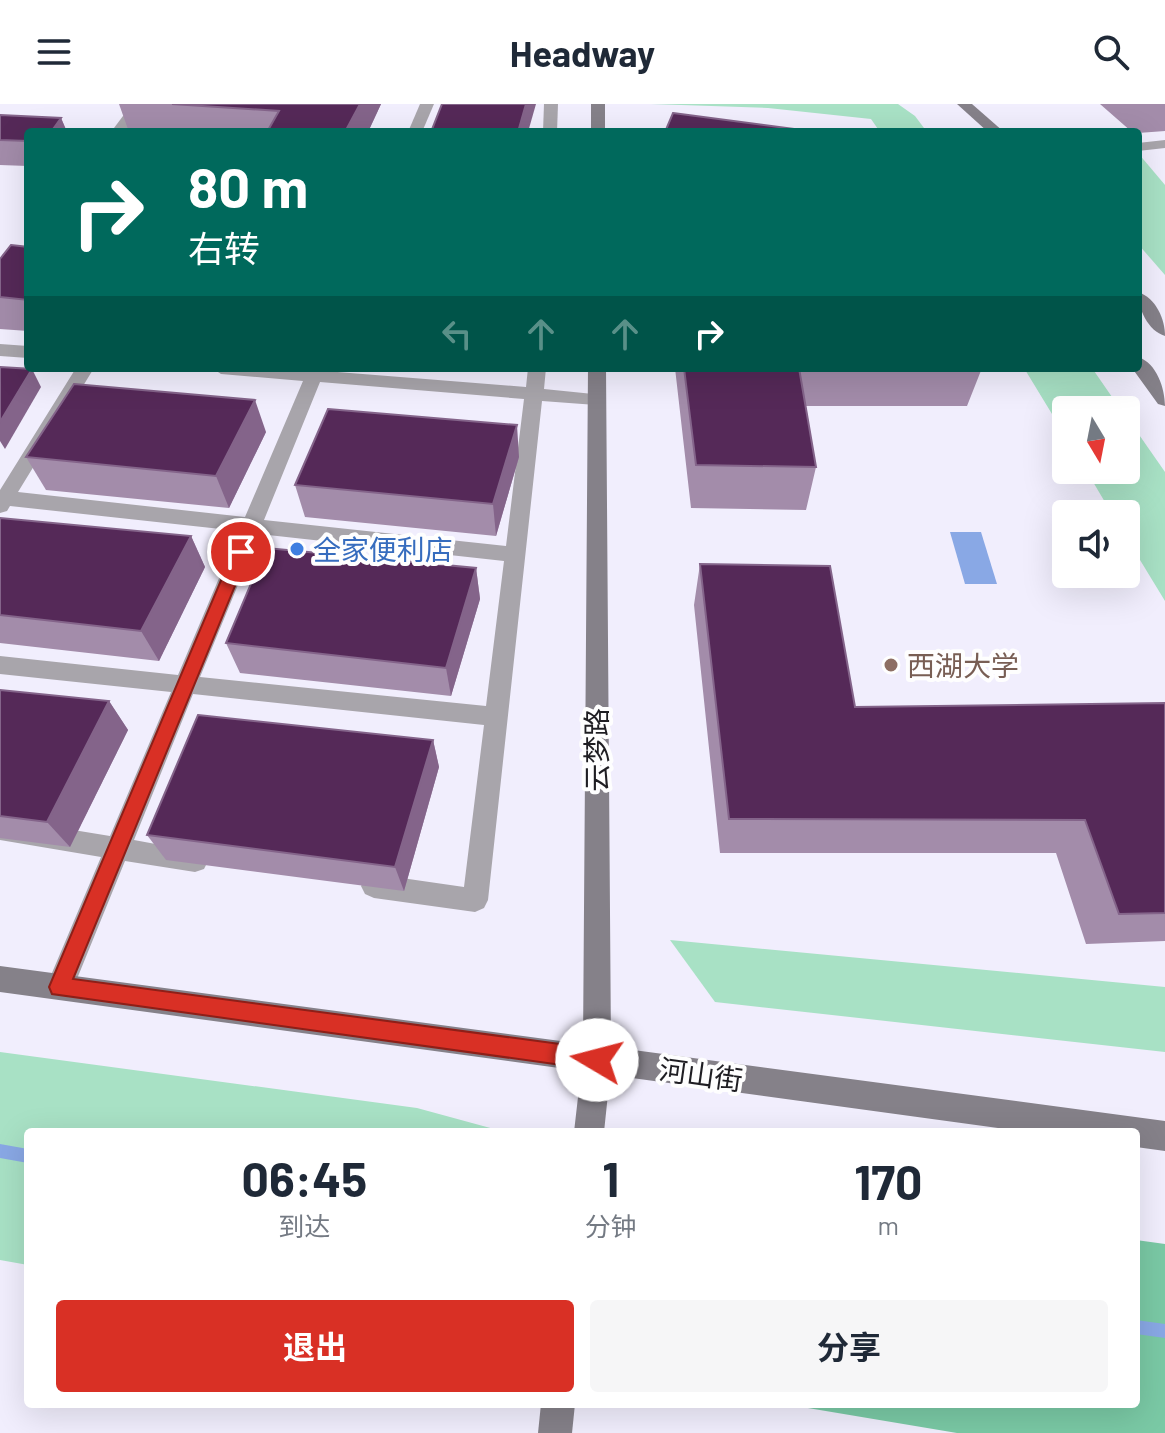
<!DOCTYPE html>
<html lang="zh">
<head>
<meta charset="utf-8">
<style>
  :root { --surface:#fff; --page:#f6f6f7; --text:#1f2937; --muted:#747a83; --accent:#d93025 }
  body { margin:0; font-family:Barlow,"Noto Sans SC",sans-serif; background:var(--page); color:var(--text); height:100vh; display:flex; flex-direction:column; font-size:30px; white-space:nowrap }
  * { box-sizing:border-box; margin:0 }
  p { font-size:26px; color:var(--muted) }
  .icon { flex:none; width:44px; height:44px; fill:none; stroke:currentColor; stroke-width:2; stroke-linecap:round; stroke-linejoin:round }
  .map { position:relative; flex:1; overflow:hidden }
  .side { position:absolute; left:24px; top:1024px; width:1116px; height:280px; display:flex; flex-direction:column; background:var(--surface); border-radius:8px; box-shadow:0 8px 32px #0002 }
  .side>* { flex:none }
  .banner { position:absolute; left:24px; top:24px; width:1118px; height:244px; border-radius:8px; box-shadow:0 8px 32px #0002; background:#00695c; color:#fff; overflow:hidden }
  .needle { width:52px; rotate:170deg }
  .buttons { position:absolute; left:1052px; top:292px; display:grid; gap:16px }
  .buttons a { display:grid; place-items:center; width:88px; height:88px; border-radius:8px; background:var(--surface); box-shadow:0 8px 32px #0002; font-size:40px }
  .pin { position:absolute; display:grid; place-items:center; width:68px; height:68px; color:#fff; margin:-34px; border:4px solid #fff; border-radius:50%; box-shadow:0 2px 8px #0007 }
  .me { position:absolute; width:88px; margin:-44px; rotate:278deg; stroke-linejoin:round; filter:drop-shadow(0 0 6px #0008) }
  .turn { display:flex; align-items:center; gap:28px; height:168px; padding:0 32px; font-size:36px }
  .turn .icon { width:104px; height:104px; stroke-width:2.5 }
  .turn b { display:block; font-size:56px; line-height:68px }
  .lanes { display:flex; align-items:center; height:76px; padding:0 32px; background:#0003; justify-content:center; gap:40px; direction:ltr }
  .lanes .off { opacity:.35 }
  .eta { display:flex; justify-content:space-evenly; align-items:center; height:136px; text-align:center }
  .eta b { font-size:48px; font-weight:700; line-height:56px }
  .primary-button { display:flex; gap:16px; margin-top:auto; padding:16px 32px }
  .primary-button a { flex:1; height:92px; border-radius:8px; background:var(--accent); color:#fff; font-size:32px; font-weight:700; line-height:92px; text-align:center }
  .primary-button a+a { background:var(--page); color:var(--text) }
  header { display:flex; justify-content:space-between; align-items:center; height:104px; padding:0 32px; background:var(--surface); font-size:36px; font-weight:700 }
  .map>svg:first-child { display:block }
  .green { fill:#a8e1c5 }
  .forest { fill:#7ac9a5 }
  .water { fill:#89a8e5 }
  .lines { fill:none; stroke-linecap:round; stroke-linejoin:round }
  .stream { fill:#89a8e5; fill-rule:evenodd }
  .street { fill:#a8a5ab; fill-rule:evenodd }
  .secondary { fill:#858189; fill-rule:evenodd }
  .wall { fill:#a38caa }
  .shaded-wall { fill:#84648a }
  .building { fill:#552958; stroke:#84648a; stroke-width:2 }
  .route { fill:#d93025; stroke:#8d1f18; stroke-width:2 }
  .shop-dot { fill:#3f7fe0; stroke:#fefefe; stroke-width:3 }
  .education-dot { fill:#8d6e63; stroke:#fefefe; stroke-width:3 }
  .labels { text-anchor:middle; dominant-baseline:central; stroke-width:8; stroke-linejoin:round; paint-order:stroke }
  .shop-label { font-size:28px; fill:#366cbe; stroke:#fefefe; text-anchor:start }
  .education-label { font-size:28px; fill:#785e54; stroke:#fefefe; text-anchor:start }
  .street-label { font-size:28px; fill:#1f1e23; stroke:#fefefe }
</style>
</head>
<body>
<header><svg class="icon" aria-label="menu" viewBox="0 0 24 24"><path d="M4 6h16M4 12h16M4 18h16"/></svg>Headway<svg class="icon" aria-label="search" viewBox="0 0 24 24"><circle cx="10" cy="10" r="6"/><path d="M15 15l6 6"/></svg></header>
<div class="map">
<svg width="1165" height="1329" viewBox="0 0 1165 1329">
  <rect width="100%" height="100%" fill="#f1eefd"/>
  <g class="green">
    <polygon points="651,0 898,0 915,12 927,28 880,28 871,15 768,4"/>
    <polygon points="1138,49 1165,81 1165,171 1138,140"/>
    <polygon points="1024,264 1092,264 1121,306 1066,306 1066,333"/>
    <polygon points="1126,312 1165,368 1165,497 1126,433 1126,410 1112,410 1086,366 1126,366"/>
    <polygon points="670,836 1165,883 1165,948 715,898"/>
    <polygon points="0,948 417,1004 505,1028 28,1028 28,1161 0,1156"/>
  </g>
  <polygon class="forest" points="1136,1136 1165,1140 1165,1329 957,1329 784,1300 1136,1300"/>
  <polygon class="water" points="950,428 981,428 997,480 965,480"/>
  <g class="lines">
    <g class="stream">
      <polygon points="0,1040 28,1045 28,1059 0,1054"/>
      <polygon points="1136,1216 1165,1220 1165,1234 1136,1230"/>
    </g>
    <g class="street">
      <polygon points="132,0 146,0 125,28 111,28"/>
      <polygon points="420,0 434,0 422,28 408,28"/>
      <polygon points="544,0 558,0 557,28 543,28"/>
      <polygon points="1165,36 1165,44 1138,47 1138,39"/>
      <polygon points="0,240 28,242 28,254 0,252"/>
      <path d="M76 264H94L18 388 245 413 303 277 221 270 212 264H326L325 267 526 283 528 264H546L544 285 603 291 605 295 596 301 542 297 488 796 484 804 475 808 374 794 365 790 361 782 365 774 374 770 464 783 484 621 193 590 134 736 204 749 208 757 204 765 195 768 125 757 70 892 60 896 50 892 46 883 101 753 0 736V714L110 732 171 588 0 570V552L178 571 239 427 10 402 7 407 0 409V386ZM320 278 524 295 506 442 264 416ZM259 430 504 457 486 602 200 573Z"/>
    </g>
    <g class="secondary">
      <rect x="591" y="0" width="14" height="28"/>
      <polygon points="957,0 972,0 1004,28 988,28"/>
      <path d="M1138 188C1156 194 1165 215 1165 232 1148 227 1138 205 1138 188Z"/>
      <path d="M1138 253C1157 259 1165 285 1165 302L1158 300 1132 264H1138Z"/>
      <polygon points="588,264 606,264 611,943 1165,1017 1165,1047 1136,1043 1136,1028 1027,1028 610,971 604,1028 574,1028 581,967 0,888 0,862 583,940"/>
      <polygon points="541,1300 575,1300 572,1329 538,1329"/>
    </g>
  </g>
  <g class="wall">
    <polygon points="119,0 381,0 368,28 129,28"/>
    <polygon points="1100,0 1165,0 1165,27 1138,29 1138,28 1132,28"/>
    <polygon points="0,11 61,14 67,28 28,28 28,62 0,61"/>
    <polygon points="28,143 28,227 0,225 0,155"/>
    <polygon points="675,264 982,264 967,302 806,302 816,363 806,406 691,404"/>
    <polygon points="266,328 229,404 46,386 26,353"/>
    <polygon points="519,353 496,432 305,413 295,381"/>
    <polygon points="0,414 191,432 205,463 159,557 0,539"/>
    <polygon points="700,460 855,603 1165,599 1165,837 1086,840 1056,749 720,749 694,501"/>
    <polygon points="476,464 480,495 451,592 240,569 226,539"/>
    <polygon points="0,586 109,597 128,626 70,743 0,734"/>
    <polygon points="433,636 439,663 404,787 166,756 147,731"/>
  </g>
  <g class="shaded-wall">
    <polygon points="360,0 381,0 368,28 345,28"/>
    <polygon points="526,0 536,0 528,28 518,28"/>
    <polygon points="61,14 67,28 51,28"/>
    <polygon points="32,265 41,283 5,345 0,337 0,318"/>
    <polygon points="255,296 266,328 229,404 216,372"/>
    <polygon points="517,321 519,353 496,432 493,400"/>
    <polygon points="191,432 205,463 159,557 141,527"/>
    <polygon points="476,464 480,495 451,592 446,564"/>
    <polygon points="109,597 128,626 70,743 47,718"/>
    <polygon points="433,636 439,663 404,787 395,763"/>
  </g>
  <g class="building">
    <polygon points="172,0 360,0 345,28 267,28 279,7"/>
    <polygon points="442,0 526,0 518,28 431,28"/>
    <polygon points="673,9 817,28 665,28"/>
    <polygon points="0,11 61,14 51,28 28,28 28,37 0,36"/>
    <polygon points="11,141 28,143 28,196 0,193 0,155"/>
    <polygon points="0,263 32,265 0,318"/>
    <polygon points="684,264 799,264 816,363 696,361"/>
    <polygon points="74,280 255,296 216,372 26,353"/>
    <polygon points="328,305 517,321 493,400 295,381"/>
    <polygon points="0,414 191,432 141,527 0,511"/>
    <polygon points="266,444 476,464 446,564 226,539"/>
    <polygon points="700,460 830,462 855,603 1165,599 1165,809 1119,810 1085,716 729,715"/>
    <polygon points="0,586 109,597 47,718 0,712"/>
    <polygon points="198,611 433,636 395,763 147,731"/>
  </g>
  <polygon class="route" points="241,442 249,448 73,875 597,945 604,948 607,956 604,963 597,966 52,890 49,883 233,448"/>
  <circle class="shop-dot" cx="297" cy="445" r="8"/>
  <circle class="education-dot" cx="891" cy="561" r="8"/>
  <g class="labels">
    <g class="shop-label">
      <text x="313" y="445">全家便利店</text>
    </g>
    <g class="education-label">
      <text x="907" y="561">西湖大学</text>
    </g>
    <g class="street-label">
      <text transform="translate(596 646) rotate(-90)">云梦路</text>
      <text transform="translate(701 970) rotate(8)">河山街</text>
    </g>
  </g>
</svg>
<div class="buttons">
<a><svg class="needle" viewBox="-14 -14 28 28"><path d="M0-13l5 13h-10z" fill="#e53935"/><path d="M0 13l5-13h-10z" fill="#747a83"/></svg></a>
<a><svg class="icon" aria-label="sound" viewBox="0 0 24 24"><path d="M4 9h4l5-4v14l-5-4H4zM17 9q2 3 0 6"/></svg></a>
</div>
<div class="pin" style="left:241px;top:448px;background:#d93025"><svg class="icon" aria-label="arrive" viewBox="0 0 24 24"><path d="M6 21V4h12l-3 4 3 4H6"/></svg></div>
<svg class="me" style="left:597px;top:956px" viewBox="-20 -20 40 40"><circle r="19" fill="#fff"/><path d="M0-13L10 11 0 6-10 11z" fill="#d93025"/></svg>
<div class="banner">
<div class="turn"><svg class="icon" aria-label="right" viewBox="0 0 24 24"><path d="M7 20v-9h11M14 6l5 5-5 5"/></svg><div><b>80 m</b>右转</div></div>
<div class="lanes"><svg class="icon off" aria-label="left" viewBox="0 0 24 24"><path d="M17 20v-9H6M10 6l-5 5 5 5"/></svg><svg class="icon off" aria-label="ahead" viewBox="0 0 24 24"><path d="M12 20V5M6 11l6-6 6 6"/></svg><svg class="icon off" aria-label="ahead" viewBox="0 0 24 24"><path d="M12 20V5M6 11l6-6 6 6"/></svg><svg class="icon" aria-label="right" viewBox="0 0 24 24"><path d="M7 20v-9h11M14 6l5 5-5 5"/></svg></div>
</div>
<section class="side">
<div class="eta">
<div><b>06:45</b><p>到达</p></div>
<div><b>1</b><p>分钟</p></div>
<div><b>170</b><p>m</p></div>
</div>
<div class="primary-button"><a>退出</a><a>分享</a></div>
</section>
</div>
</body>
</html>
